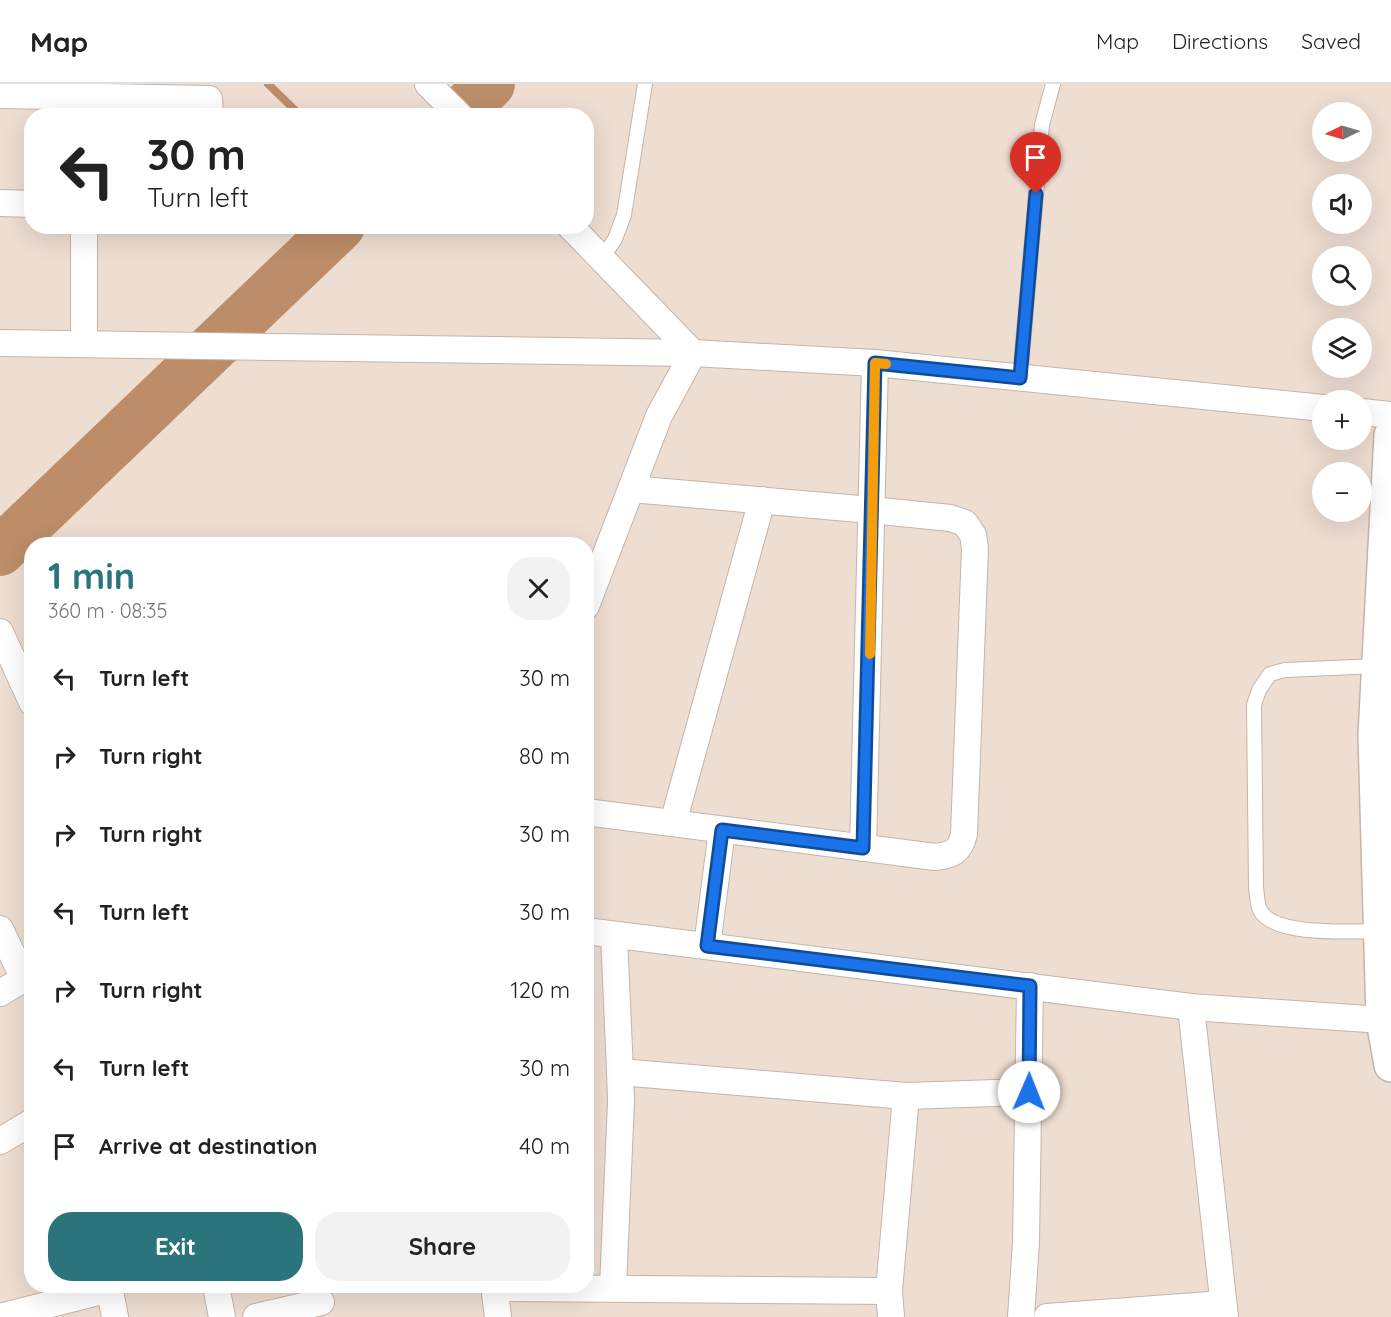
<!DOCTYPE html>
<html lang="en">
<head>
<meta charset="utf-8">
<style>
  :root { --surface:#fff; --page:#f2f2f2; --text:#222; --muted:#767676; --line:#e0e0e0; --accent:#2b747c }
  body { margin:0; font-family:Quicksand,sans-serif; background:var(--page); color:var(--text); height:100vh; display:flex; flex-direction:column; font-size:22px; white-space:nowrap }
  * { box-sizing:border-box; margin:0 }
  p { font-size:20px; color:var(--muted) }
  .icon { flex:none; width:33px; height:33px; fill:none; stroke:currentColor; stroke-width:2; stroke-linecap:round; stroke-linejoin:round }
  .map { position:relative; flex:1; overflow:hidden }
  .details { position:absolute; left:24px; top:453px; width:570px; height:756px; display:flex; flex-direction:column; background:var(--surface); border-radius:24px; box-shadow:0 6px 24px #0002 }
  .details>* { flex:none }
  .hud { position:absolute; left:24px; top:24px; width:570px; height:126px; border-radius:24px; box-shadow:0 6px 24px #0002; background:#fff; color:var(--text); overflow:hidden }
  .needle { width:39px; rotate:265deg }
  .controls { position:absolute; left:1312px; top:18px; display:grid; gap:12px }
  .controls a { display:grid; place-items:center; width:60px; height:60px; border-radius:50%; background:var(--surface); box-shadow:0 6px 24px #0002; font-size:30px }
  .pin { position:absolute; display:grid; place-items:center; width:51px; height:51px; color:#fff; margin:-62px -26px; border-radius:50% 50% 50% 0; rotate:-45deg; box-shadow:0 0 6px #0007 }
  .pin .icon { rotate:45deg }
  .me { position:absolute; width:66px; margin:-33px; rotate:1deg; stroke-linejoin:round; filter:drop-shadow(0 0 4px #0008) }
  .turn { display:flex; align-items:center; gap:21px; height:126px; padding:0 24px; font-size:27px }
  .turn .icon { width:78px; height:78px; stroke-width:2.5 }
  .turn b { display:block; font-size:42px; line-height:51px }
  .round { display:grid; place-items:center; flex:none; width:63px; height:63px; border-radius:24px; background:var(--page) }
  .headline { display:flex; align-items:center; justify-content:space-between; height:102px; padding:0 24px }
  h1 { font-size:36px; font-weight:800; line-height:45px; color:var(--accent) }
  .action { display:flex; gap:12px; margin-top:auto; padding:12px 24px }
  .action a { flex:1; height:69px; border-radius:24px; background:var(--accent); color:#fff; font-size:24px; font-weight:800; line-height:69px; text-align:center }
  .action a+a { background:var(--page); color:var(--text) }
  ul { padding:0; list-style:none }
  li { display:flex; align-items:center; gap:18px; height:78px; padding:0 24px }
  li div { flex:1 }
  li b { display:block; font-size:22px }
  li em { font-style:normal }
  header { display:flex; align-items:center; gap:36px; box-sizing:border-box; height:84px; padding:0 30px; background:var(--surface); border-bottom:2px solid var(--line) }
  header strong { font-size:28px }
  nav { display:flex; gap:33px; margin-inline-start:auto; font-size:21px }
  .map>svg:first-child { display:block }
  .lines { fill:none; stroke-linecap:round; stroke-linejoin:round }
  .stream { stroke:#bd8d69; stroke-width:8 }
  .river { stroke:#bd8d69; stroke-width:50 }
  .lane-casing { stroke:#c5b4a9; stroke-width:16 }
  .street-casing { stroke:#c5b4a9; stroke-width:28 }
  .secondary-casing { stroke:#c5b4a9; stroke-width:36 }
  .lane { stroke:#fff; stroke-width:14 }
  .street { stroke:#fff; stroke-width:26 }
  .secondary { stroke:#fff; stroke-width:33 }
  .route-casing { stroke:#114b97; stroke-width:15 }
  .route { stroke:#1a73e8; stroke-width:10 }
  .slow { stroke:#f59e0b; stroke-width:10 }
</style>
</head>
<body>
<header>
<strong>Map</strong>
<nav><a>Map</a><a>Directions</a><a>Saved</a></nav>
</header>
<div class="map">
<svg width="1391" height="1233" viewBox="0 0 1391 1233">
  <rect width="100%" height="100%" fill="#eeddd1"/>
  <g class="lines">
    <polyline class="stream" points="268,0 301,32"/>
    <g class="river">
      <polyline points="457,32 490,0"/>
      <polyline points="0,467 340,142"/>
    </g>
    <defs>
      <g id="lane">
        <polyline points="602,174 615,155 624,131 645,0"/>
        <polyline points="1020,294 1042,41 1053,0"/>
        <path d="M1378 582 1285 586 1270 590 1259 606 1254 621 1256 803C1257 810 1257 820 1260 826 1273 853 1354 847 1381 847"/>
      </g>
      <g id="street">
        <polyline points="428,0 460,32"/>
        <polyline points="0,11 209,15 210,32"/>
        <polyline points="0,119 32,120"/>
        <polyline points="84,142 84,260"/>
        <polyline points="570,142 693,269 659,332 586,522"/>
        <polyline points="0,259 693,269 875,279 1323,324"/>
        <polyline points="1362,328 1391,331"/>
        <polyline points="0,548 32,618"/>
        <path d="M586 728 935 773C952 771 960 768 964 750L975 464 973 451 965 439 950 434 871 426 631 405"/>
        <polyline points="673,739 762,416"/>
        <polyline points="863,764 875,279"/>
        <polyline points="0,845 24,895"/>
        <polyline points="586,847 1191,923 1383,936"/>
        <polyline points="614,851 620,988"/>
        <polyline points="707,862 722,746"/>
        <polyline points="0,909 32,890"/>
        <polyline points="1191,923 1225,1233"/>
        <polyline points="0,1057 32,1038"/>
        <polyline points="109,1202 115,1233"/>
        <polyline points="216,1202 222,1233"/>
        <polyline points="494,1202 498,1233"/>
        <polyline points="613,1203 621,1017 620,988 906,1012 1029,1008"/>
        <polyline points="494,1204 889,1207"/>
        <polyline points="0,1233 110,1205"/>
        <polyline points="256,1233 321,1218"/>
        <polyline points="891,1233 889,1207 906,1012"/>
        <polyline points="1021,1233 1026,1158 1030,902"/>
        <polyline points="1047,1233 1223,1220"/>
      </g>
      <polyline id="secondary" points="1391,351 1375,651 1383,936 1391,981"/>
    </defs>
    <use href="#lane" class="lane-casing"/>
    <use href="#street" class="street-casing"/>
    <use href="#secondary" class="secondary-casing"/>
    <use href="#lane" class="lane"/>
    <use href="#street" class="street"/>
    <use href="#secondary" class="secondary"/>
  </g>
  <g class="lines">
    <defs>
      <polyline id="route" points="1029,1008 1030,902 707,862 722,746 863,764 875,279 1020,294 1036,110"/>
    </defs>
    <use href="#route" class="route-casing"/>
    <use href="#route" class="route"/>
    <polyline class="slow" points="870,570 875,279 886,280"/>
  </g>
</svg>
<div class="controls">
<a><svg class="needle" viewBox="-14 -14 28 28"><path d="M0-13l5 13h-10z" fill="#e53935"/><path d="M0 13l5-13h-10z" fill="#767676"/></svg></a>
<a><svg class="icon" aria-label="sound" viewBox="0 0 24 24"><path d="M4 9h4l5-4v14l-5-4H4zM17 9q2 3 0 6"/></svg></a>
<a><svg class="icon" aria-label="search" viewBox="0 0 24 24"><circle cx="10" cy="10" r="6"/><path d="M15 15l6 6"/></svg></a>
<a><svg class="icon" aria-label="layers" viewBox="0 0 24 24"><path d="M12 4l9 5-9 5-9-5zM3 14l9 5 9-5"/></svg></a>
<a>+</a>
<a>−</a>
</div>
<div class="pin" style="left:1036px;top:110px;background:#d93025"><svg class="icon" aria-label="arrive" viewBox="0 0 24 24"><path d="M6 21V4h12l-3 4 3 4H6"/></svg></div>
<svg class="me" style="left:1029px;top:1008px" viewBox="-20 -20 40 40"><circle r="19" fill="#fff"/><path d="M0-13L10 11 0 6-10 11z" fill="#1a73e8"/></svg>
<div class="hud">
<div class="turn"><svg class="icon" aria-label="left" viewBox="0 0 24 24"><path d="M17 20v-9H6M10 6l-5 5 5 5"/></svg><div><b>30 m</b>Turn left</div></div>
</div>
<section class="details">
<div class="headline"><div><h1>1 min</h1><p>360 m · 08:35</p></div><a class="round"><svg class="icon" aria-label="close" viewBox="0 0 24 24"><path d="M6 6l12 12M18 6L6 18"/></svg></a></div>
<ul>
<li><svg class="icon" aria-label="left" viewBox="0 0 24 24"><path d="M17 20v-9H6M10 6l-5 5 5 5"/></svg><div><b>Turn left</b></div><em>30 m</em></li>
<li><svg class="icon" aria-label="right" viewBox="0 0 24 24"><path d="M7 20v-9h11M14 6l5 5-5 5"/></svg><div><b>Turn right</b></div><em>80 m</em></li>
<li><svg class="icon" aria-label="right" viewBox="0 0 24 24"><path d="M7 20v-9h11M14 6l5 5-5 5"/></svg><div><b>Turn right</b></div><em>30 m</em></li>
<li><svg class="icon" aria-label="left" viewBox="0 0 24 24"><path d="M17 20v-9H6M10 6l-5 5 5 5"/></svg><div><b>Turn left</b></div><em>30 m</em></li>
<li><svg class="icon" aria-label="right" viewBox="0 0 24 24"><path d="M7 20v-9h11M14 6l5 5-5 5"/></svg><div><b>Turn right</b></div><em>120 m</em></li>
<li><svg class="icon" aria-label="left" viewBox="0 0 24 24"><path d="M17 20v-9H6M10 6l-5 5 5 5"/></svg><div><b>Turn left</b></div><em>30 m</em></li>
<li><svg class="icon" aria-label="arrive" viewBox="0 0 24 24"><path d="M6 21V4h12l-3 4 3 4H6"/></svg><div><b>Arrive at destination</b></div><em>40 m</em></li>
</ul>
<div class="action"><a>Exit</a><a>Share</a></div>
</section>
</div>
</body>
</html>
